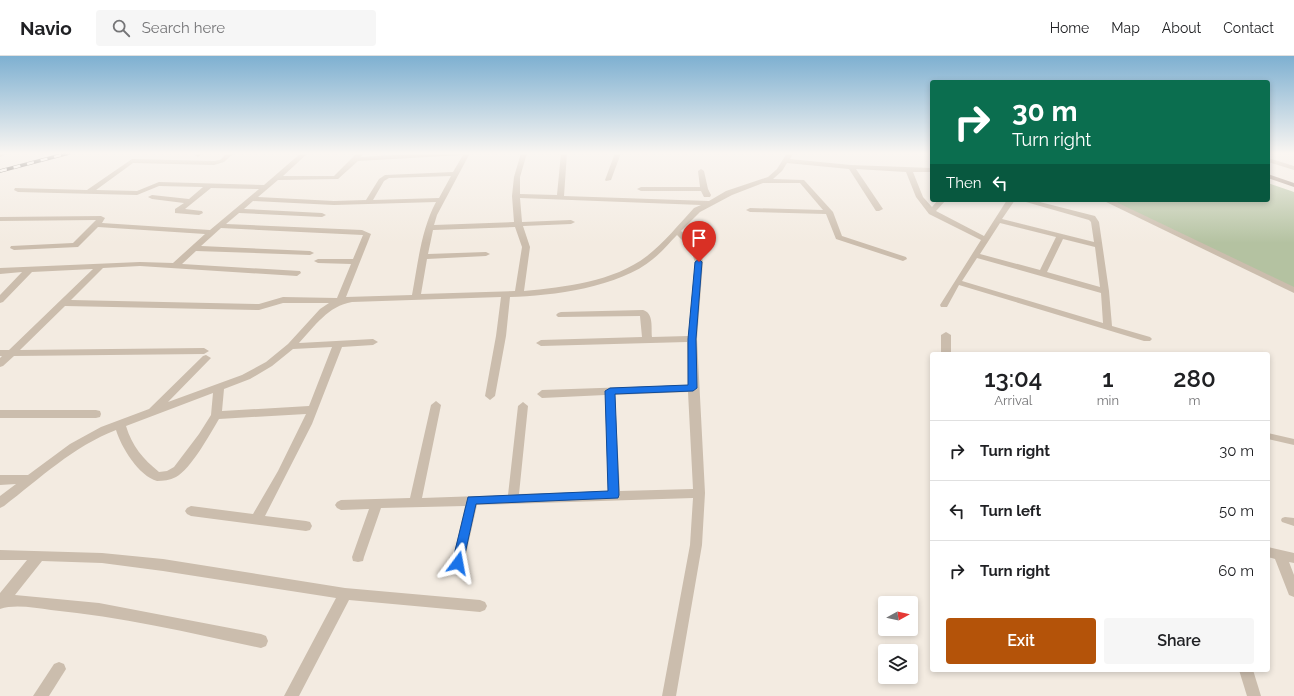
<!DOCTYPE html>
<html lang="en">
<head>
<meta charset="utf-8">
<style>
  :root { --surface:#fff; --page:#f6f6f6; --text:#202124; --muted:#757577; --line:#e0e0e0; --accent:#b45309 }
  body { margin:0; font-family:Raleway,sans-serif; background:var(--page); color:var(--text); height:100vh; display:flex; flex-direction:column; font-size:15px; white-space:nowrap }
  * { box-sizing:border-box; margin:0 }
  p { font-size:13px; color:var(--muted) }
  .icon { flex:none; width:22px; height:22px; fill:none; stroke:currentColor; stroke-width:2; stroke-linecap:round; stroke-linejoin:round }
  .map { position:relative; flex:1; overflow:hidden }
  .sheet { position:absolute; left:930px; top:296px; width:340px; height:320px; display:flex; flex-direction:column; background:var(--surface); border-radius:4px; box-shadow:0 2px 6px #0003 }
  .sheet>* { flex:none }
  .top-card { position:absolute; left:930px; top:24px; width:340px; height:122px; border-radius:4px; box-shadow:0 2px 6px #0003; background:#0b6e4f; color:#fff; overflow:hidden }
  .needle { width:26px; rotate:82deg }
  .fabs { position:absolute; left:878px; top:540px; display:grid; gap:8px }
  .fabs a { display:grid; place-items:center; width:40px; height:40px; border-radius:4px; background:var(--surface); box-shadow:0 2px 6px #0003; font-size:20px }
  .pin { position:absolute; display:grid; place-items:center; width:34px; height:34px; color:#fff; margin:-41px -17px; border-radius:50% 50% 50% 0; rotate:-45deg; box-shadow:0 0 4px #0007 }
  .pin .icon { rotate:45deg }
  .me { position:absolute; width:44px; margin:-22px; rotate:13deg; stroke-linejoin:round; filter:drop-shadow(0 0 3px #0008) }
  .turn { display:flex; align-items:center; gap:14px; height:84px; padding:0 16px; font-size:18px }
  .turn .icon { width:52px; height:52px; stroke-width:2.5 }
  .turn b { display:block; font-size:28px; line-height:34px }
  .then { display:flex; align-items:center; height:38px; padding:0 16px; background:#0003; gap:8px; font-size:15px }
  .eta { display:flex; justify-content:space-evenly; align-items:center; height:68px; text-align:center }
  .eta b { font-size:24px; font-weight:600; line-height:28px }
  .cta { display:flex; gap:8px; margin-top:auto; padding:8px 16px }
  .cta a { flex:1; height:46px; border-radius:4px; background:var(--accent); color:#fff; font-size:16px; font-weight:600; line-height:46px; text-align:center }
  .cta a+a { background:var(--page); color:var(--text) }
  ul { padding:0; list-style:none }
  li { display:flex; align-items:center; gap:12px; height:60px; padding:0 16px; border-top:1px solid var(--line) }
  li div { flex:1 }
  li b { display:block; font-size:15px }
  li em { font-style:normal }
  header { display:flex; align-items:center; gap:24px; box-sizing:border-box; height:56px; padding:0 20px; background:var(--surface); border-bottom:1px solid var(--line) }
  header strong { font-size:19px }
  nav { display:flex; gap:22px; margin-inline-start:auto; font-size:14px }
  .search { width:280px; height:36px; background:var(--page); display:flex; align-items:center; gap:10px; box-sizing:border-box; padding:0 14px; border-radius:4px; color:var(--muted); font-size:15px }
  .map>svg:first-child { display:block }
  .green { fill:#b4c2a1 }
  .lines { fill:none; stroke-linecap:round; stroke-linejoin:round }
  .service { fill:#cbbdad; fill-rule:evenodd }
  .minor { fill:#cbbdad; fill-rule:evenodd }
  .tertiary { fill:#cbbdad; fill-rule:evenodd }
  .secondary { fill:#9f8c7e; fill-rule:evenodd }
  .rail-casing { stroke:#39312b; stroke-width:3.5 }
  .rail { stroke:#faf5ed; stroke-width:2.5; stroke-dasharray:7; stroke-linecap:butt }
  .route { fill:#1a73e8; stroke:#114b97 }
</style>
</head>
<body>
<header>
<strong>Navio</strong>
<div class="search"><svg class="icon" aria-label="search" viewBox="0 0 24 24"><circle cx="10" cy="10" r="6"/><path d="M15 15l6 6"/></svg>Search here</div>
<nav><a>Home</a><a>Map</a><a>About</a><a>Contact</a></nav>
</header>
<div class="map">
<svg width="1294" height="640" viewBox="0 0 1294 640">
  <rect width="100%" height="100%" fill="#f3ebe1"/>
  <polygon class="green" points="1268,127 1294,136 1294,233 1103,144 1268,144"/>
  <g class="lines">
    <g class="service">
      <polygon points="1268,377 1294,383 1294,389 1268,383"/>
      <polygon points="1285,461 1294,462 1294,470 1282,466 1281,464 1282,462"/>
    </g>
    <g class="minor">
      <polygon points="196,97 203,97 198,101 195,99"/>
      <path d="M227 97H234L224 106 214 109 133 107 96 134 137 135 159 126 264 129 301 97H308L283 120H334L357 97H363L361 101 425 97H470L437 159 434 169 514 166 512 140 514 121 521 97H527L520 121V138L557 139 561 97H567L564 140 709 145 726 135 768 121 777 113 787 97H793L790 103 851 109 932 112V116H913L923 141 932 151 938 144H946L936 155 984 180 1007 144H1015L1002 163 1094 186 1091 166 1089 164 1019 144H1032L1095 160 1099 166 1109 235 1112 270 1150 281 1152 283 1150 285H1144L959 229 947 251H941L940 249 981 184 929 158 916 141 906 116 856 113 883 153 879 155H876L849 113 787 107 782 115 773 123 804 124 833 156 842 180 906 201 907 203 903 205 836 183 826 158 750 156 746 154 750 152 823 154 800 127H763L732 139 700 156 681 175C692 183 700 192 703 206L697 283 705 437 702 489 676 640H662L690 489 693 442 477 449 464 507 463 511 458 513 453 511 452 507 465 450 381 452 364 501 363 505 358 506 353 505 352 501 369 453 341 454 337 452 335 449 337 446 341 444 410 442 431 349 436 345 441 349 422 442 508 439 518 350 523 346 528 350 519 438 608 435 605 339 542 342 537 338 542 334 688 329 687 286 541 290 536 287 541 284 642 281 640 260 558 261 556 259 558 257 561 256 643 254C654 257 651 272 652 281L688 280 695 206 690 192 677 179C669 187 662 196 653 203 620 231 552 240 510 241L506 280 495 340 490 344 485 340 496 280 501 241 352 246C328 250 315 270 299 287L373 283 378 286 373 289 342 291 312 368 265 460 306 465 310 466 312 470 310 474 306 475 191 460 187 458 185 455 187 452 191 450 253 458 278 415 306 358 219 363C210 378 191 413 176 421 170 424 163 425 157 425 139 420 121 391 116 374 74 390 39 423 4 450L0 452V440L16 428 0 429V419H28L70 388 101 371 149 353 203 300 206 299 211 302 168 346 242 319 266 306 288 288 320 253 329 247H283L259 254 65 250 20 294 204 292 209 295 204 298 14 300 3 310 0 311V302L2 300H0V294H9L93 213 32 216 3 246 0 247V239L22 216 0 218V212L140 206 173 207 205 178 98 171 78 191 14 194 10 192 11 190 73 187 96 164 0 165V161L101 160 105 162 102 167 210 174 259 133 211 132 185 153 202 155 203 157 199 159 175 157V153L184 147 152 143 148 141 152 139 189 143 203 131 159 130 137 139 18 136 14 134 15 132 87 134 132 103 214 105 220 104ZM463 99 453 116 385 119 379 123 366 144 334 145 258 141 278 124 338 123 358 105ZM451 120 439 142 373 144 384 125 389 122ZM520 142 701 149 694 152C680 167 663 188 647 200 613 226 565 231 524 235L530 191 523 170 571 168 575 166 571 164 522 166ZM253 145 334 149 436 146C421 174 418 207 412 239L346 241 371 178 362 174 226 168 239 157 322 161 326 159 322 157 244 153ZM1000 167 1056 181 1040 214 980 198ZM515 171 522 191 515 235 421 238 427 203 486 200 490 198 486 196 428 198 433 174ZM221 172 363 179 353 203H318L314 205 318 207 351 208 337 242 283 241 259 248 71 244 103 212 140 210 297 220 301 217 300 215 182 208 196 195 310 199 314 197 310 195 201 190ZM1063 183 1095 191 1100 231 1047 216ZM977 202 1101 237 1103 267 962 225ZM332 291 309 350 222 355 224 333 250 323 272 310 293 293ZM688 336 693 433 620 435 615 339ZM213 337 211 359 199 378 174 411 167 415 159 416C143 403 132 390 126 370Z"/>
      <polygon points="615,97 621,97 611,124 606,125 605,124"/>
      <polygon points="1268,102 1294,110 1294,114 1268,106"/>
      <polygon points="701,113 704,115 708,133 711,139 710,141 704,141 701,135 641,135 637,133 641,131 700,131 698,115"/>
      <polygon points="1102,144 1112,144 1294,231 1294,237"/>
      <polygon points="946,276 951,279 951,298 941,298 941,279"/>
      <polygon points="0,354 96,354 100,355 101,358 100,361 96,362 0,362"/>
      <polygon points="1268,491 1294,497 1294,507 1289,506 1294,519 1294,541 1289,539 1275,503 1268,501"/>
      <path d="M0 494 102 497 163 503 345 532 480 544 485 546 487 550 485 554 480 556 349 544 299 640H284L336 542 163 515 102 507 42 505 15 539 99 547 261 578 266 580 268 585 266 590 261 592C191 577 122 561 51 554 35 552 15 548 0 553V537L27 504H0Z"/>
      <polygon points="59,606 64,608 66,613 49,640 33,640 54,608"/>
      <polygon points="1239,614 1253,614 1261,640 1247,640"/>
    </g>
    <polygon class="tertiary" points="0,97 9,97 0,101"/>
    <polygon class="secondary" points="1268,118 1294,127 1294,131 1268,122"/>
    <defs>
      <polyline id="rail" points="0,115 69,97"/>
    </defs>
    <use href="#rail" class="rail-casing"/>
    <use href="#rail" class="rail"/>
  </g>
  <linearGradient id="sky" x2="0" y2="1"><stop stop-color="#7eb0d1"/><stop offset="0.52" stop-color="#faf6f2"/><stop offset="1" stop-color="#faf6f2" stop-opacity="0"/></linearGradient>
  <rect width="1294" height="187" fill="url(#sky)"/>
  <polygon class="route" points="699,203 702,206 696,283 697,332 693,335 615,338 619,439 618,442 476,448 463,507 462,511 458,512 453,511 452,507 468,441 608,435 605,335 610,332 688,329 688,283 695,206"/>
</svg>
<div class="fabs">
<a><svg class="needle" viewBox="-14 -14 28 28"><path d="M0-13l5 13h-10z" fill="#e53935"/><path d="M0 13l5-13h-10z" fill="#757577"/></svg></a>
<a><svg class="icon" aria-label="layers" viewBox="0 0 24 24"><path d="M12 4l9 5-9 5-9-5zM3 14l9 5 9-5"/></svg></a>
</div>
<div class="pin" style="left:699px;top:206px;background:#d93025"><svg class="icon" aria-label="arrive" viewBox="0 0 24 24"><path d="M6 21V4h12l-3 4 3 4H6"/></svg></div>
<svg class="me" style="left:458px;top:507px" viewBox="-20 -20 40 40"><path d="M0-17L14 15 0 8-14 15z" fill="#1a73e8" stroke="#fff" stroke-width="4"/></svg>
<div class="top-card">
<div class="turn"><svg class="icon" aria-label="right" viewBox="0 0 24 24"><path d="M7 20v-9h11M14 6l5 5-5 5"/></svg><div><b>30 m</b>Turn right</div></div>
<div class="then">Then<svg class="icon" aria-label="left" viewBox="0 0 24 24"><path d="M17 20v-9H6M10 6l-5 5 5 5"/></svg></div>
</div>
<section class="sheet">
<div class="eta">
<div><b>13:04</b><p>Arrival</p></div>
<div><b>1</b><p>min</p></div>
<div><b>280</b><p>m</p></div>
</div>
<ul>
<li><svg class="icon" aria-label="right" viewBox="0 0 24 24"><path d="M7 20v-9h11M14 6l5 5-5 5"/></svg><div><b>Turn right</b></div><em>30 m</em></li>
<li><svg class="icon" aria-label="left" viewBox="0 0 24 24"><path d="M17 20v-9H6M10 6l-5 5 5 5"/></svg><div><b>Turn left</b></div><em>50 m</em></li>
<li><svg class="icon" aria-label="right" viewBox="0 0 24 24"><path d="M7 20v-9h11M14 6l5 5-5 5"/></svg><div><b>Turn right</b></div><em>60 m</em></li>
</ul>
<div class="cta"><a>Exit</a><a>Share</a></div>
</section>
</div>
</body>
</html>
